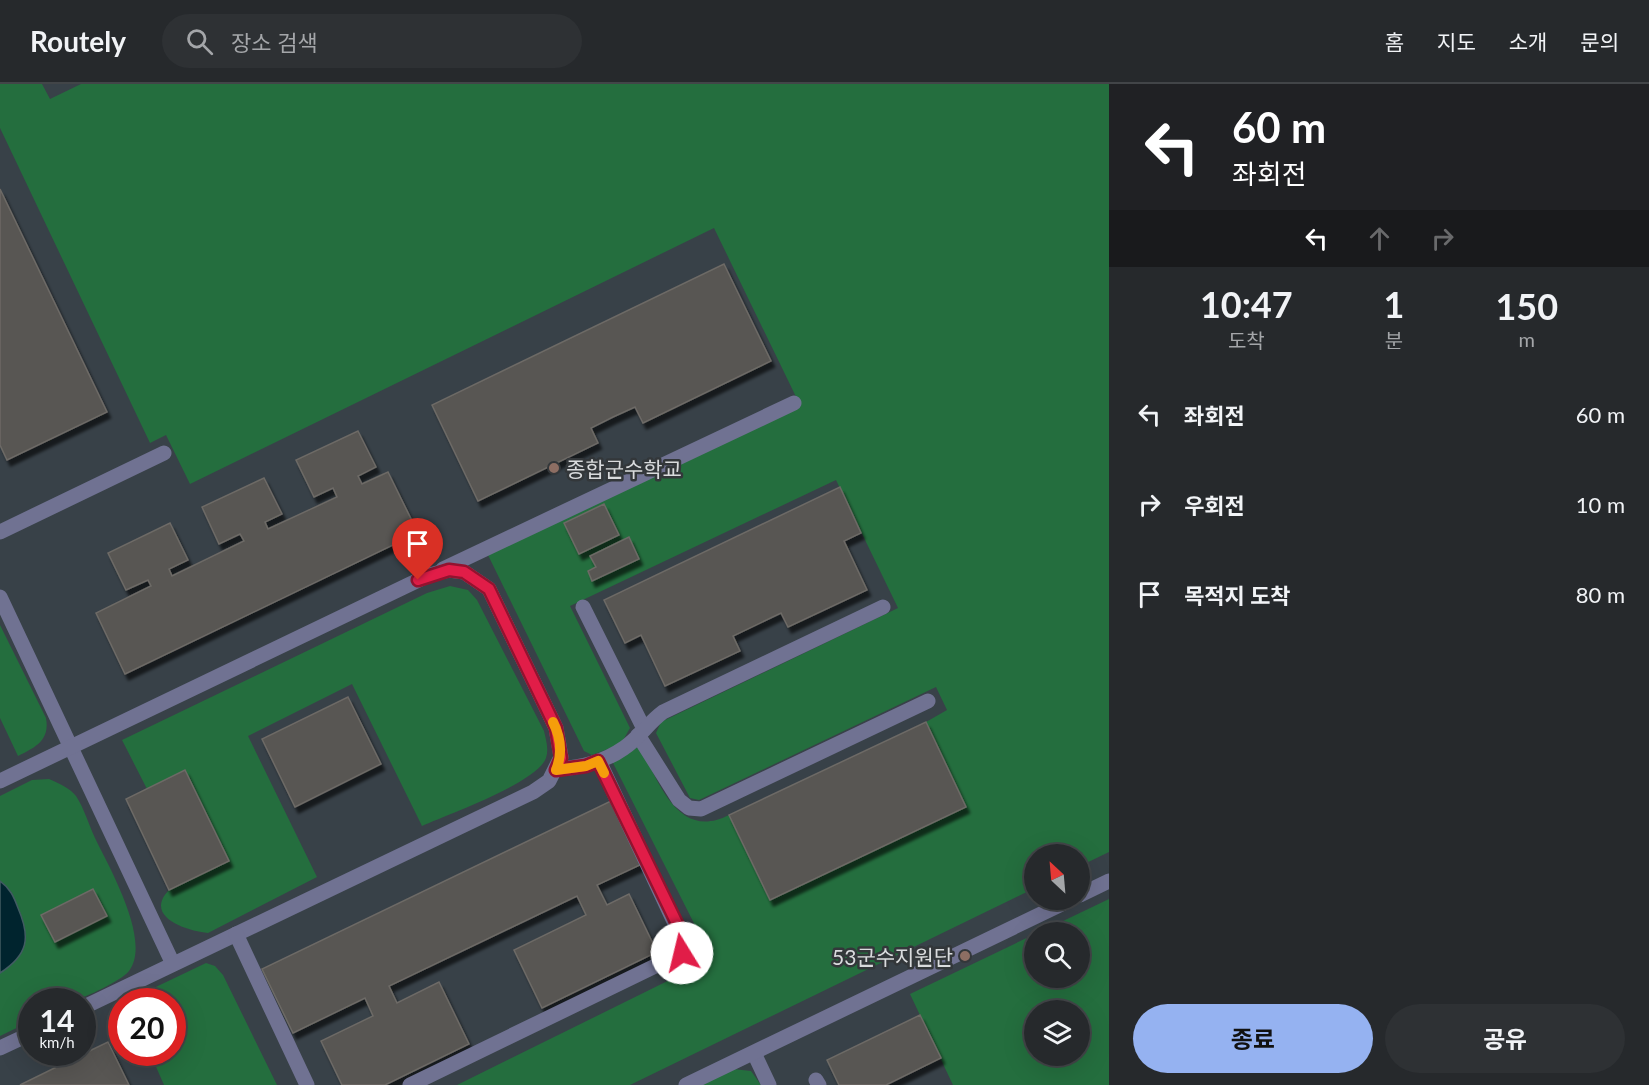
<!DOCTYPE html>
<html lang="ko">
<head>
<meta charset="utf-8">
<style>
  :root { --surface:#26292c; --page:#2e3134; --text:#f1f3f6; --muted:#a4a6a9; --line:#424548; --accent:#95b2f1 }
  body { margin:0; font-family:Lato,"Noto Sans KR",sans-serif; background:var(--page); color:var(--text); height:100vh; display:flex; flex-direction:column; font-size:22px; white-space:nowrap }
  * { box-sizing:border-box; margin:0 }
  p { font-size:20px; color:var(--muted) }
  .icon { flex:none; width:33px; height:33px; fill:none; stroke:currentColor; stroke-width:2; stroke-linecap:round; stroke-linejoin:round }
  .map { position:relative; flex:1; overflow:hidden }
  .side { display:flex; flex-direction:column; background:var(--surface); width:540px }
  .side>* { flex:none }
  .top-card { background:#202124; color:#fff; overflow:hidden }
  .needle { width:39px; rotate:334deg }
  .fabs { position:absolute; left:1024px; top:760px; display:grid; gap:12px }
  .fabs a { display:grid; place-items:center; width:66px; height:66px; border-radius:50%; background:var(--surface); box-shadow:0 6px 24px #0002,0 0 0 2px var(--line); font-size:30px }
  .speed { position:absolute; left:18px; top:904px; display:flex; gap:12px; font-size:30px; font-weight:700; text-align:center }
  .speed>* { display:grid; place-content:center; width:78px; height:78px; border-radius:50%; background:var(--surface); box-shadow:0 6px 24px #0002,0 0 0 2px var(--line); line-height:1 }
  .speed small { font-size:15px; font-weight:400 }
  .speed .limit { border:9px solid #d22; background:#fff; color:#111 }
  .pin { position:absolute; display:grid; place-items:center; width:51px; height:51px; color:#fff; margin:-62px -26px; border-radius:50% 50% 50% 0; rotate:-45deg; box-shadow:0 0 6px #0007 }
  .pin .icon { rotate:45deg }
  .me { position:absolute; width:66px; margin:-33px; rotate:351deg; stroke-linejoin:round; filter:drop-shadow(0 0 4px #0008) }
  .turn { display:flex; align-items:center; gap:21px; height:126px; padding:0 24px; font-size:27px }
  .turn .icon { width:78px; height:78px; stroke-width:2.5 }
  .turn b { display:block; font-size:42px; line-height:51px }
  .lanes { display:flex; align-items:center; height:57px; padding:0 24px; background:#0003; justify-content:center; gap:30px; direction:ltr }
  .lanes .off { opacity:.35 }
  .eta { display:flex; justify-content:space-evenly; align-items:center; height:102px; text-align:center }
  .eta b { font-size:36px; font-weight:700; line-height:42px }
  .cta { display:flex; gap:12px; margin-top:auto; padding:12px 24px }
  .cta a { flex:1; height:69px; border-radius:36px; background:var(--accent); color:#111; font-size:24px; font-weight:700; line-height:69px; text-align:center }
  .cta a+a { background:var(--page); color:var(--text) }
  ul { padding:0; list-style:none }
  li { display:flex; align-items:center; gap:18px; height:90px; padding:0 24px }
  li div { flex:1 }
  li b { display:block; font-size:22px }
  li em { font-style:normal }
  header { display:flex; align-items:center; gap:36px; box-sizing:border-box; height:84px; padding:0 30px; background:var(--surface); border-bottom:2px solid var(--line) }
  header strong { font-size:28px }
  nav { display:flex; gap:33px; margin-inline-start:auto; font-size:21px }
  .search { width:420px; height:54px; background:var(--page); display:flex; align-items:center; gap:15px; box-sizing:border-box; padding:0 21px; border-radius:33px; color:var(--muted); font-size:22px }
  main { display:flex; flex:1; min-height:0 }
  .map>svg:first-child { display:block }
  .built { fill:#384148; fill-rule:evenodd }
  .green { fill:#246e3e; fill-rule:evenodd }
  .water { fill:#00242e; stroke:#415b62; stroke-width:1.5 }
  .building { fill:#585652; stroke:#6d6a66; stroke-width:1.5; filter:url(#shadow) }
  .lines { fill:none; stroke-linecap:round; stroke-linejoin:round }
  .minor { stroke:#707292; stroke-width:15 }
  .route-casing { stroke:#92132f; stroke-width:15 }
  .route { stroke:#e11d48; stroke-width:10 }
  .slow { stroke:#f59e0b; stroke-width:10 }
  .education-dot { fill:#8d6e63; stroke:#33373a; stroke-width:2 }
  .labels { text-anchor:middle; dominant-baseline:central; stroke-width:5; stroke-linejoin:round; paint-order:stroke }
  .poi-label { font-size:21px; fill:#d9dbdd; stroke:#33373a; text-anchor:start }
</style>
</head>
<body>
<header>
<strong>Routely</strong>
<div class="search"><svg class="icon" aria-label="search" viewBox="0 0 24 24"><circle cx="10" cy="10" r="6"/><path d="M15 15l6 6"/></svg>장소 검색</div>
<nav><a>홈</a><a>지도</a><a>소개</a><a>문의</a></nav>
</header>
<main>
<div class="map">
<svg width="1109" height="1001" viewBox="0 0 1109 1001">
  <defs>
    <filter id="shadow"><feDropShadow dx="3.5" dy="6" stdDeviation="1.5" flood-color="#0009"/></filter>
  </defs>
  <rect width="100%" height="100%" fill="#33373a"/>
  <path class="built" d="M0 0H1109V1001H0ZM1035 771H1080V816H1035ZM1035 849H1080V894H1035ZM32 918H82V969H32ZM122 918H172V969H122ZM1035 927H1080V972H1035Z"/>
  <g class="green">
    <path d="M0 0H42L50 15 81 0H1109V768L1080 782V771H1035V804L630 1001H457L712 875 612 677 640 662C659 699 678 757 729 731L770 816 966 723 926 638 947 626 936 603 699 716 690 714 656 649 661 638 898 524 836 396 570 522 630 644 621 660 592 671 584 667 487 469 800 321 714 144 190 400 166 351 150 359 0 44Z"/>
    <path d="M450 502 468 506 477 516 544 647C546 656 549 665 546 674 537 699 448 730 422 742L352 600 248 652 317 793 208 849C187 847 143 833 169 806L228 777 147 705 122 656 427 509Z"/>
    <path d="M0 541 46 634C50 656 36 663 18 672L0 634Z"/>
    <path d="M49 695C58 699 70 704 76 712 84 724 89 741 95 754 109 783 152 857 129 887 121 897 86 913 73 917 61 921 44 918 32 918L31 937 0 952V889L23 836 12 809 0 797V712L32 696Z"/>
    <path d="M1109 815V1001H953L910 910 1035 850V894H1080V849H1038ZM1035 927H1080V972H1035Z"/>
    <polygon points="206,879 215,882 223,891 277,1001 164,1001 150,969 172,969 172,918 134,918 139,911"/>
    <polygon points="733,985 751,987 761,1001 700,1001"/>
  </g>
  <path class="water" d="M0 797C10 804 14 813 18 824 31 854 28 871 0 889Z"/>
  <g class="building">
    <polygon points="0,105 107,328 7,376 0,361"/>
    <polygon points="724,180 771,277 643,339 635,323 613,333 591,344 598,359 478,417 432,321"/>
    <polygon points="358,347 376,383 358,392 362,400 388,388 418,449 125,590 96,529 151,502 148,496 126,506 108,469 170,439 188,476 169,485 172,492 244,457 240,450 219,460 202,423 264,394 282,430 265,438 268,445 337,413 333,404 314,413 296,376"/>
    <polygon points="840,403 861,449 844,457 867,506 788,543 781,529 733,552 740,567 665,602 641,551 625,559 604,516"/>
    <polygon points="604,420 619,451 579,470 564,439"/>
    <polygon points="629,453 639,475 592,497 588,487 596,483 590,472"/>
    <polygon points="348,613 381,680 295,723 262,655"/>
    <polygon points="926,638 966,723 770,816 729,731"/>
    <polygon points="185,686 229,777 169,806 126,715"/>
    <polygon points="611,717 642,780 597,801 607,821 629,810 657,868 542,924 514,866 586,831 577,812 389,902 397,919 439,898 469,960 385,1001 342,1001 321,957 373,932 365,914 293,949 262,885"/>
    <polygon points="93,805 107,832 55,858 41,831"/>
    <polygon points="920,931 941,974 886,1001 839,1001 827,976"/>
    <polygon points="108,958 129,1001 20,1001 81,971"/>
  </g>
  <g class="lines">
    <g class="minor">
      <polyline points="0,448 164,369"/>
      <polyline points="443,485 794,319"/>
      <polyline points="0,513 173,880"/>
      <polyline points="583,523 644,645"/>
      <polyline points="638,651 679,716 689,724 701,725 928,617"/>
      <path d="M557 685C581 684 604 678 624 664 639 654 648 639 663 628L883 523"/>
      <polyline points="0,697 429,491 449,486 464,488 489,505 556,644 561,673 549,697 533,708 82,924"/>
      <polyline points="1080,811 1109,797"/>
      <polyline points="236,850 307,1001"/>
      <polyline points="0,964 32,949"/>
      <polyline points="754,969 769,1001"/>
      <polyline points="816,996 819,1001"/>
      <polyline points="410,1001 682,869 686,863 599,677"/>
      <polyline points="686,1001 1070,816"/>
    </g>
  </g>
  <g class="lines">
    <defs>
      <polyline id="route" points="418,496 449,486 464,488 489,505 556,644 561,674 556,686 586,682 598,677 685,856 686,863 682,869"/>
    </defs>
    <use href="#route" class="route-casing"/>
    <use href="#route" class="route"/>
    <path class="slow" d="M553 638C561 654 563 669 556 686L586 682 598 677 604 689"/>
  </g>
  <g class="education-dot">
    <circle cx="554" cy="384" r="6"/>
    <circle cx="965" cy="872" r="6"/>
  </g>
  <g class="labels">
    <g class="poi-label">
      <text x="566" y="384">종합군수학교</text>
      <text x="953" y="872" text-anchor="end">53군수지원단</text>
    </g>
  </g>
</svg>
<div class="fabs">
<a><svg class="needle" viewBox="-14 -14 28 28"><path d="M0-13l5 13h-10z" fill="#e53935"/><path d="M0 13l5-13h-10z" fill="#a4a6a9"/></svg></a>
<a><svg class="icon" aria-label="search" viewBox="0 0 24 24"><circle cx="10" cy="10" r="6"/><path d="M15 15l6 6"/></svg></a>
<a><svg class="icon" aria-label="layers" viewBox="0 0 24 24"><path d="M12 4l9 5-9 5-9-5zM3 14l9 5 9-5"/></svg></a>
</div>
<div class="speed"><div>14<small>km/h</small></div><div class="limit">20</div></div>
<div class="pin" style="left:418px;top:496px;background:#d93025"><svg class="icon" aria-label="arrive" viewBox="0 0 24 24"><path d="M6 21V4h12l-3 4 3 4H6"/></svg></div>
<svg class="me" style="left:682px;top:869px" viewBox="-20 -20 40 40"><circle r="19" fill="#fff"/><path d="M0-13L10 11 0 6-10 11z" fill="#e11d48"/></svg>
</div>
<section class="side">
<div class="top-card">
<div class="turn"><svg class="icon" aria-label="left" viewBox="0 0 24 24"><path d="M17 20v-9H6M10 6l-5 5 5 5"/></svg><div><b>60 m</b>좌회전</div></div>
<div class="lanes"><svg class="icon" aria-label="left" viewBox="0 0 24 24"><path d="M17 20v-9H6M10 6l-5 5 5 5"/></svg><svg class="icon off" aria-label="ahead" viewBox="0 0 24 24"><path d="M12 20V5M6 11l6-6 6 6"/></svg><svg class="icon off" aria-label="right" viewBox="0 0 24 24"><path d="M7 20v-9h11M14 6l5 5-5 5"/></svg></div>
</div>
<div class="eta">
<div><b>10:47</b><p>도착</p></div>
<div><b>1</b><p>분</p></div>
<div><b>150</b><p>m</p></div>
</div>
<ul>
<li><svg class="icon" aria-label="left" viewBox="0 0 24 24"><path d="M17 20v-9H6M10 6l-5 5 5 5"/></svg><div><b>좌회전</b></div><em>60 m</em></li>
<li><svg class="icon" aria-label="right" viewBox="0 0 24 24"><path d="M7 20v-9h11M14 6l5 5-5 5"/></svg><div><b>우회전</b></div><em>10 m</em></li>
<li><svg class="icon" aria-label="arrive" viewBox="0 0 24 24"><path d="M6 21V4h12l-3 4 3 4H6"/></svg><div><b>목적지 도착</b></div><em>80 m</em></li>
</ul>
<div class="cta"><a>종료</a><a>공유</a></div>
</section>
</main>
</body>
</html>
